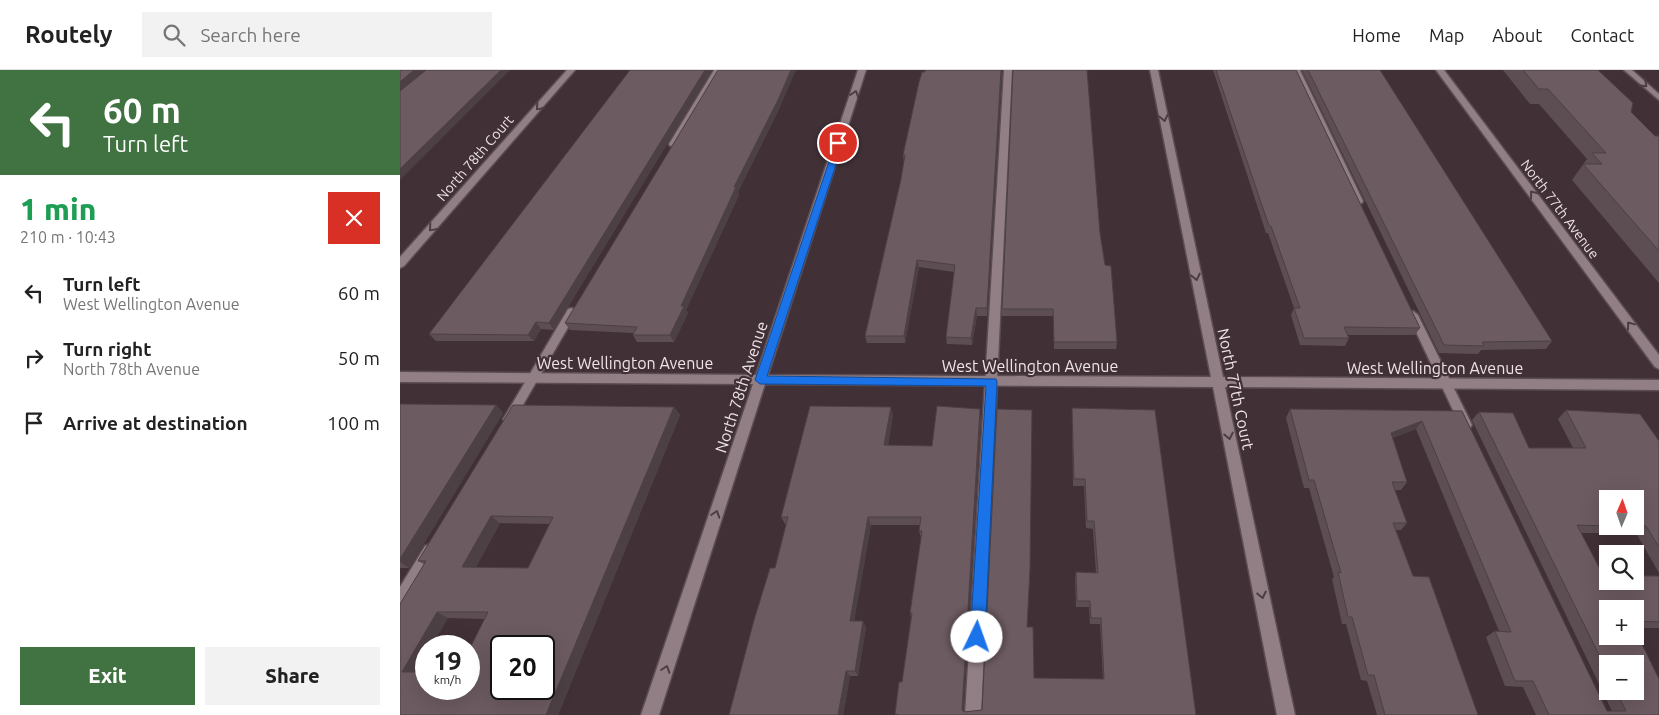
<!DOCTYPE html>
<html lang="en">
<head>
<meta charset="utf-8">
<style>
  :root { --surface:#fff; --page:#f2f2f2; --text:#222; --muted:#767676; --line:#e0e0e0; --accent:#417241 }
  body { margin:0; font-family:Ubuntu,sans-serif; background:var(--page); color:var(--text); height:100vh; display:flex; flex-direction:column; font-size:19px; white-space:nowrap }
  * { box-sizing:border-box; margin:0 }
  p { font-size:16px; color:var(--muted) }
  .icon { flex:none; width:28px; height:28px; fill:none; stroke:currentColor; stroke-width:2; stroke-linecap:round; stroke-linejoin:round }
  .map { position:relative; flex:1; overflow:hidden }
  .drawer { display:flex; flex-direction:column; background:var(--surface); width:400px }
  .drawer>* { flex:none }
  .banner { background:#417241; color:#fff; overflow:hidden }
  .needle { width:32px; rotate:2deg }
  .buttons { position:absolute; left:1199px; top:420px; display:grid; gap:10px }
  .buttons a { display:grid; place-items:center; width:45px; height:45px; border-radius:0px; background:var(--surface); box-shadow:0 5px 20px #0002; font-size:25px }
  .speed { position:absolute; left:15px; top:565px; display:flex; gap:10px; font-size:25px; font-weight:700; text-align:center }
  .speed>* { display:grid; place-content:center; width:65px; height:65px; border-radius:50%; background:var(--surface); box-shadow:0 5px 20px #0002; line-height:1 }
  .speed small { font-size:12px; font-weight:400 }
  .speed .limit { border:2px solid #111; border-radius:8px; background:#fff; color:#111 }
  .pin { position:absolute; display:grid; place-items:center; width:42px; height:42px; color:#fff; margin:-21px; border:2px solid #fff; border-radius:50%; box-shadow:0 1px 5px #0007 }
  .me { position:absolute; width:55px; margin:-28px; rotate:3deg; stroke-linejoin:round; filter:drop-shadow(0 0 4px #0008) }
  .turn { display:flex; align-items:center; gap:18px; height:105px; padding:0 20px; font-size:22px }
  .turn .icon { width:65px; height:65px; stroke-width:2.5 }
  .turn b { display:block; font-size:35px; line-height:42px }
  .round { display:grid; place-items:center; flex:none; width:52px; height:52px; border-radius:0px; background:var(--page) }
  .headline { display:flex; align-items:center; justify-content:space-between; height:85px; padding:0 20px }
  h1 { font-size:30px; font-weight:800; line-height:38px; color:#1e9e55 }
  .action { display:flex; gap:10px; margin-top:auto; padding:10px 20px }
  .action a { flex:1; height:58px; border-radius:0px; background:var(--accent); color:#fff; font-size:20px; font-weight:800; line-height:58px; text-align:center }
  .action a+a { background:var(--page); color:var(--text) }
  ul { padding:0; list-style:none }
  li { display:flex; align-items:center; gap:15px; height:65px; padding:0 20px }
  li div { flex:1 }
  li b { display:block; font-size:19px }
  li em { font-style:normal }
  header { display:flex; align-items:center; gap:30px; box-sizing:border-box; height:70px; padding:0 25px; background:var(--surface); border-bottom:1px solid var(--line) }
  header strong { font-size:24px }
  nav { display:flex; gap:28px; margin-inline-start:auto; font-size:18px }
  .search { width:350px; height:45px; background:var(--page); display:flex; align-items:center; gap:12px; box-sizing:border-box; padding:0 18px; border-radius:0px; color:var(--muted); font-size:19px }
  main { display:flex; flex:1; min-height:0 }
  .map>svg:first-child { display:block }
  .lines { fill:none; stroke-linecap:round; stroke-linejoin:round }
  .lane-casing { stroke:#5b4d52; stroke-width:3 }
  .street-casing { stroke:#5b4d52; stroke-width:3 }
  .lane { fill:#927f86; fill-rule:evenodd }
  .street { fill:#927f86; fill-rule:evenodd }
  .wall { fill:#5d4e53; fill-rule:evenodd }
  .shaded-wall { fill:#4c4044 }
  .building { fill:#6c5b61; stroke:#4c4044; fill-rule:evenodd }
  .oneway { stroke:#4d3d43 }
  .route { fill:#1a73e8; stroke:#114b97 }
  .labels { text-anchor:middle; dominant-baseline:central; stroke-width:4.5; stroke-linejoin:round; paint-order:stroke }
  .far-street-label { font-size:14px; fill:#eee3e7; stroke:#413137 }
  .street-label { font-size:16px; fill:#eee3e7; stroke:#413137 }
</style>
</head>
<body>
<header>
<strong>Routely</strong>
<div class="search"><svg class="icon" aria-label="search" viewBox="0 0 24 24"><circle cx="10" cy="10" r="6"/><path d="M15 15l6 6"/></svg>Search here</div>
<nav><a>Home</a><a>Map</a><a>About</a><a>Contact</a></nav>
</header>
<main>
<section class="drawer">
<div class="banner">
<div class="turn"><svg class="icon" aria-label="left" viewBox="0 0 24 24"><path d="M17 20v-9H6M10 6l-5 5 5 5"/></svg><div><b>60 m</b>Turn left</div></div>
</div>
<div class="headline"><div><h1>1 min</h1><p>210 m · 10:43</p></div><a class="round" style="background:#d93025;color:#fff"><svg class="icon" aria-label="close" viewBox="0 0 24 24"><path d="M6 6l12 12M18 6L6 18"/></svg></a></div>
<ul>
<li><svg class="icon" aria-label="left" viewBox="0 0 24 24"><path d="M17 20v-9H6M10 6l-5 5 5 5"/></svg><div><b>Turn left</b><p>West Wellington Avenue</p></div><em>60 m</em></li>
<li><svg class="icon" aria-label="right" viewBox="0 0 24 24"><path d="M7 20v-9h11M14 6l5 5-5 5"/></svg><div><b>Turn right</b><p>North 78th Avenue</p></div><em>50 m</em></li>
<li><svg class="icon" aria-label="arrive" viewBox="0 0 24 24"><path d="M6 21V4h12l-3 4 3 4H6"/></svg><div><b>Arrive at destination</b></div><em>100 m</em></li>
</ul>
<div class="action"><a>Exit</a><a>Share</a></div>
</section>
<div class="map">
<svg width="1259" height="645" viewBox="0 0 1259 645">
  <rect width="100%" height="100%" fill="#413137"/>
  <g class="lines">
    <defs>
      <g id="lane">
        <polygon points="314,0 322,0 277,74 270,76 269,74"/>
        <polygon points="604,0 612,0 581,645 565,645"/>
        <polygon points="892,0 900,0 963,131 962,133 959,134 955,131"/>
        <polygon points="1224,0 1232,0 1259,24 1259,30"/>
        <polygon points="172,238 177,242 113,352 105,352 103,349 105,346 168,239"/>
        <polygon points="1013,241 1018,245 1072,355 1070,358 1062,358 1060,355 1008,245"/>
        <polygon points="30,474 35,476 37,480 35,484 5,535 0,537 0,517 25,476"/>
      </g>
      <g id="street">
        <polygon points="167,0 175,0 4,196 0,198 0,187"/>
        <polygon points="458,0 466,0 368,305 811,307 750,0 758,0 823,307 1259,310 1259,320 825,317 895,645 877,645 813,317 365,314 259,645 241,645 353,314 0,312 0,302 356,305"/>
        <polygon points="1036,0 1044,0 1259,285 1259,299 1255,297"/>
      </g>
    </defs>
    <use href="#lane" class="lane-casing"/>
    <use href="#street" class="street-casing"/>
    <use href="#lane" class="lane"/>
    <use href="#street" class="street"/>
  </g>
  <g class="wall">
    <polygon points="230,0 312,0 154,260 141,259 134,271 36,271 29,264"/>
    <polygon points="602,0 587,246 577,246 572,275 547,274 546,267 554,202 519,197 505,273 467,273 465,266 501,109 504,92 503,85"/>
    <polygon points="813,0 896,0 1020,258 1015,265 947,265 949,268 945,276 900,275 891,245 894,238 868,163 866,163"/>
    <polygon points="902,0 980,0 1152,271 1146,279 1081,280 1078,284 1039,283"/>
    <polygon points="1103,0 1198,0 1231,42 1255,66 1259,66 1259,213 1172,110 1187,89 1139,34 1130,34"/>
    <polygon points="381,35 338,122 339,125 286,240 288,243 274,272 237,272 233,265 233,263 170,260 165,253"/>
    <polygon points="700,163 717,272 716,279 654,279 653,246 602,246 602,239"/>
    <polygon points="0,334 96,335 103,343 9,498 0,498"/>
    <path d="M113 335 274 337 280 345 158 645H0L24 494 18 491ZM100 453 150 454 128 498 76 497ZM48 548 85 549 69 619 17 602 26 586V576Z"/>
    <polygon points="672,338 796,645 495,645 502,612 511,548 510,543 521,468 519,461 520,455 471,455 454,551 466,557 458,606 450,606 443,645 329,645 375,498 387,454 385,454 381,447 493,345 488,375 532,376 581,347 563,642 582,640 630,505 627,557 634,608 703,609 700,554 690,554 689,537 676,537 675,509 676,502 696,503 693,459 686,458 684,416 673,416 672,346"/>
    <path d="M890 339 1062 341 1207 641H1212L1072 350 1079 342 1129 378H1173L1158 349 1166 340 1259 371V503L1236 463H1181L1203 505 1259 506V558H1235V539H1208L1259 645H1136L1123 617 1105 616 1086 567 1095 561H1099L1016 359 992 368 1007 412 1001 420H995L1007 453 1001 460H996L1013 506 1078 645H977L967 611 961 610 946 554H942L932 509 934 507 909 418H904L886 348ZM1208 429H1235V456H1208ZM1208 594 1235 621H1208Z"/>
  </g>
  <g class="shaded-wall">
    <polygon points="14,0 25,0 0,22 0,12"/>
    <polygon points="101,0 110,0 0,110 0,99"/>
    <polygon points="305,0 312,0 154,260 149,253"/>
    <polygon points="391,0 396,0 381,35 338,122 339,125 286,240 288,243 274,272 270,265 281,236 334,117"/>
    <polygon points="601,0 602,0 587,246 587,238"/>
    <polygon points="517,190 519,197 505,273 504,266"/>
    <polygon points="576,238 577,246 572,275 571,268"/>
    <polygon points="136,252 141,259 134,271 128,265"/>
    <polygon points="96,335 103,343 9,498 0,492 0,489"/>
    <polygon points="274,337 280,345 158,645 146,645"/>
    <polygon points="491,337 493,345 486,383 484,375"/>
    <polygon points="580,339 581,347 563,645 562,640"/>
    <polygon points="1022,351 1016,359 985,371 991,363"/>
    <polygon points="91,446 100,453 72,504 62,497"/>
    <polygon points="468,447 471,455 453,557 450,551"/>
    <polygon points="37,542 48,548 32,576 26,576 26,586 14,607 2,602"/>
    <polygon points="463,551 466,557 458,606 455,601"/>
    <polygon points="446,601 450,606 443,645 438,645"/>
  </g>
  <g class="building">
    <polygon points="0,0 14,0 0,12"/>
    <polygon points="26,0 101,0 0,99 0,21"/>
    <polygon points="230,0 305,0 149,253 136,252 128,265 29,264"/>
    <polygon points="318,0 391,0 379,28 334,117 336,117 281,236 284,236 270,265 233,265 237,257 165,253"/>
    <polygon points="525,0 601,0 587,238 576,238 571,268 546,267 555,195 517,190 504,266 465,266 501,109 505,85 503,85 519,12 522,2 525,2"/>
    <polygon points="613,0 687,0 700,163 705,195 711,196 717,272 654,272 653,239 602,239"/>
    <polygon points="816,0 896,0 1020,258 944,257 949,268 904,268 894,238 900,238 871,156 869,156"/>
    <polygon points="908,0 980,0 1152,271 1082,272 1084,276 1044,275"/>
    <polygon points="1123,0 1198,0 1233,33 1231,42 1255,66 1259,66 1259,181 1183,94 1202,94 1192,83 1206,83 1148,19 1139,19"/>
    <polygon points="0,334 96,335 0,489"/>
    <path d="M113 335 274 337 146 645H0V534L26 491H18ZM91 446 153 447 128 498 62 497ZM37 542H88L69 580V619H26V602H2ZM101 576H144V619H101Z"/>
    <polygon points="410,336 491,337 484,375 532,376 537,336 580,339 562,640 564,642 582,640 597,339 632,340 630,499 627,557 633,557 634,608 704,609 701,548 691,548 690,531 677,531 676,502 698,503 694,451 687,451 685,409 674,409 672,338 755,340 796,645 498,645 498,644 495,644 499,612 502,612 512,543 510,543 522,461 519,461 521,447 468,447 450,551 463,551 455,601 446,601 438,645 329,645 354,550 370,498 375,498 388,447 381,447"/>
    <polygon points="890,339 1062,341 1207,641 1226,641 1216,621 1235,621 1235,594 1208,594 1208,603 1079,342 1113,343 1129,378 1186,378 1166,340 1240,344 1259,371 1259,477 1246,456 1235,456 1235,429 1208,429 1208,456 1177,455 1203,505 1208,505 1208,511 1235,511 1235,506 1259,506 1259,552 1235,551 1235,539 1208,539 1208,566 1235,566 1235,560 1259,609 1259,645 1149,645 1133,611 1115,611 1095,561 1111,562 1022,351 991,363 1007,412 992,412 1007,453 993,453 1013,506 1029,507 1078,645 985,645 974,605 968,605 952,547 948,547 938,502 941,503 914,410 909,410"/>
  </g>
  <defs><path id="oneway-chevron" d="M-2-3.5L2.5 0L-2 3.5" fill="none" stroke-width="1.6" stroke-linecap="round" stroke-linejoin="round" transform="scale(1.25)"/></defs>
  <g class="oneway">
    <use href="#oneway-chevron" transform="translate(1244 14) rotate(43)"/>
    <use href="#oneway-chevron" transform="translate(455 24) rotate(-72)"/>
    <use href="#oneway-chevron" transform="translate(139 37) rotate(131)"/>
    <use href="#oneway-chevron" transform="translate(764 48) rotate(78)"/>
    <use href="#oneway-chevron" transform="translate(1133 124) rotate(-127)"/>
    <use href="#oneway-chevron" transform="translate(32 158) rotate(131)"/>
    <use href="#oneway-chevron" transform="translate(796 207) rotate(78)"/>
    <use href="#oneway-chevron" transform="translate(1230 255) rotate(-127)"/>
    <use href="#oneway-chevron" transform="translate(829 366) rotate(78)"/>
    <use href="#oneway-chevron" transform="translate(316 444) rotate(-72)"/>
    <use href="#oneway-chevron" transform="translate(862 525) rotate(78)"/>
    <use href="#oneway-chevron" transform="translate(266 599) rotate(-72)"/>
  </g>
  <polygon class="route" points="436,71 443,73 367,306 596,309 597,312 585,567 583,572 577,574 572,572 570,567 586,316 360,314 355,310"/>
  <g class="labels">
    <g class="far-street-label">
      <text transform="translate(75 88) rotate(-49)">North 78th Court</text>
      <text transform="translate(1160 139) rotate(53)">North 77th Avenue</text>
    </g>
    <g class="street-label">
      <text x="225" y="293">West Wellington Avenue</text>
      <text x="630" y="296">West Wellington Avenue</text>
      <text x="1035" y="298">West Wellington Avenue</text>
      <text transform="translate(341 317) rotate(-72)">North 78th Avenue</text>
      <text transform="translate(836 319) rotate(78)">North 77th Court</text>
    </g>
  </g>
</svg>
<div class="buttons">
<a><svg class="needle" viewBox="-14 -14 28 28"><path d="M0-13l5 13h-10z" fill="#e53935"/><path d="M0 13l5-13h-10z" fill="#767676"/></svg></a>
<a><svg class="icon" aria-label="search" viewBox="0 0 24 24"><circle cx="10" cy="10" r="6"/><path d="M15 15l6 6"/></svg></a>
<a>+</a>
<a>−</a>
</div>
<div class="speed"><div>19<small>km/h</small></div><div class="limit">20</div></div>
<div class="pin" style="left:438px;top:73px;background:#d93025"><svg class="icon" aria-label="arrive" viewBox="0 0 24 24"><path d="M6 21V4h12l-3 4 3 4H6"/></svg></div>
<svg class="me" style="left:577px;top:567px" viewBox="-20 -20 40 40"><circle r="19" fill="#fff"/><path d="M0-13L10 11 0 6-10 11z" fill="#1a73e8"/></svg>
</div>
</main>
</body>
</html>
